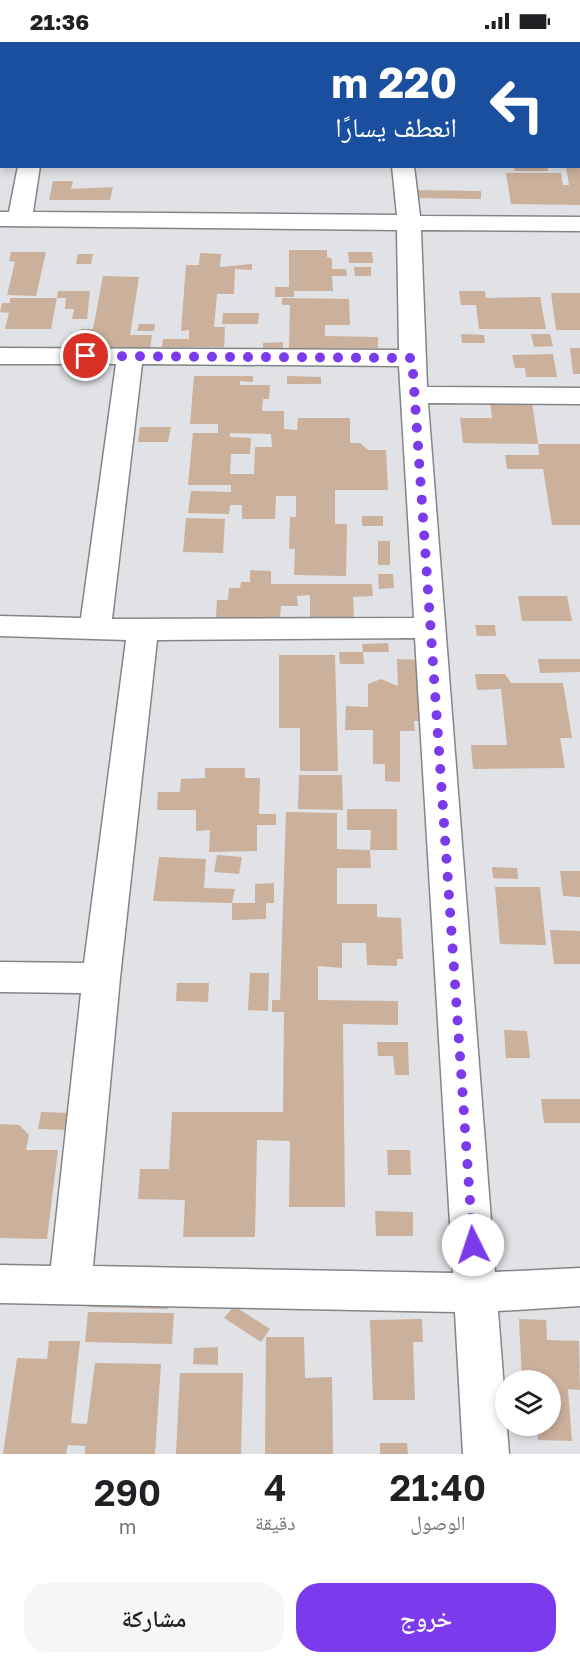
<!DOCTYPE html>
<html lang="ar">
<head>
<meta charset="utf-8">
<style>
  :root { --surface:#fff; --page:#f6f6f6; --text:#202124; --muted:#757577; --accent:#7c3aed }
  body { margin:0; font-family:"Golos Text","Noto Naskh Arabic",sans-serif; background:var(--page); color:var(--text); direction:rtl; height:100vh; display:flex; flex-direction:column; font-size:22px; white-space:nowrap }
  * { box-sizing:border-box; margin:0 }
  p { font-size:20px; color:var(--muted) }
  .icon { flex:none; width:33px; height:33px; fill:none; stroke:currentColor; stroke-width:2; stroke-linecap:round; stroke-linejoin:round }
  .map { position:relative; height:1412px; overflow:hidden; direction:ltr }
  .sheet { display:flex; flex-direction:column; background:var(--surface); flex:1 }
  .sheet>* { flex:none }
  .top-card { position:absolute; left:0px; top:0px; width:580px; height:126px; box-shadow:0 3px 9px #0003; direction:rtl; background:#1a4fa0; color:#fff; overflow:hidden }
  .controls { position:absolute; left:495px; top:1328px; display:grid; gap:12px }
  .controls a { display:grid; place-items:center; width:66px; height:66px; border-radius:50%; background:var(--surface); box-shadow:0 3px 9px #0003; font-size:30px }
  .pin { position:absolute; display:grid; place-items:center; width:51px; height:51px; color:#fff; margin:-26px; border:3px solid #fff; border-radius:50%; box-shadow:0 2px 6px #0007 }
  .me { position:absolute; width:66px; margin:-33px; rotate:356deg; stroke-linejoin:round; filter:drop-shadow(0 0 4px #0008) }
  .turn { display:flex; align-items:center; gap:21px; height:126px; padding:0 24px; font-size:27px }
  .turn .icon { width:78px; height:78px; stroke-width:2.5 }
  .turn b { display:block; font-size:42px; line-height:51px }
  .eta { display:flex; justify-content:space-evenly; align-items:center; height:102px; text-align:center }
  .eta b { font-size:36px; font-weight:600; line-height:42px }
  .primary-button { display:flex; gap:12px; margin-top:auto; padding:12px 24px }
  .primary-button a { flex:1; height:69px; border-radius:24px; background:var(--accent); color:#fff; font-size:24px; font-weight:600; line-height:69px; text-align:center }
  .primary-button a+a { background:var(--page); color:var(--text) }
  .status { display:flex; justify-content:space-between; align-items:center; height:42px; padding:0 30px; background:var(--surface); direction:ltr }
  .status svg { height:16px; fill:currentColor }
  .map>svg:first-child { display:block }
  .building { fill:#cbb09c; fill-rule:evenodd }
  .lines { fill:none; stroke-linecap:round; stroke-linejoin:round }
  .minor-casing { stroke:#838587; stroke-width:3 }
  .minor { fill:#fff; fill-rule:evenodd }
  .route { stroke:#7c3aed; stroke-width:10; stroke-dasharray:0 18 }
</style>
</head>
<body>
<div class="status"><b>21:36</b><svg viewBox="0 0 49 12"><path d="M0 12V9h3v3zM5 12V6h3v6zM10 12V3h3v9zM15 12V0h3v12zM26 1h20v11H26zM47 4h2v5h-2z"/></svg></div>
<div class="map">
<svg width="580" height="1412" viewBox="0 0 580 1412">
  <rect width="100%" height="100%" fill="#e0e2e5"/>
  <g class="building">
    <polygon points="514,124 547,124 548,129 515,129"/>
    <polygon points="566,124 580,124 580,163 511,162 506,131 561,131 563,143 569,143"/>
    <polygon points="53,139 73,139 71,147 113,145 110,158 49,158"/>
    <polygon points="414,148 481,149 481,157 414,156"/>
    <polygon points="289,208 327,208 327,215 332,217 332,227 346,227 347,234 332,234 333,249 294,249 294,255 275,255 275,245 289,245"/>
    <polygon points="11,210 46,210 36,254 7,253 15,220 9,219"/>
    <polygon points="348,210 372,210 373,221 349,221"/>
    <polygon points="200,211 221,212 220,225 252,222 252,228 235,227 234,252 217,252 214,285 225,285 224,305 162,305 163,297 189,297 189,288 181,289 186,223 199,223"/>
    <polygon points="78,212 93,212 91,222 76,222"/>
    <polygon points="354,225 371,225 371,234 355,234"/>
    <polygon points="103,234 139,235 130,293 152,293 150,307 92,306 93,296 79,296 81,287 93,287"/>
    <polygon points="58,249 90,249 87,277 72,277 74,267 65,267 66,256 57,256"/>
    <polygon points="459,249 485,249 486,256 540,255 546,287 479,287 476,263 461,263"/>
    <polygon points="551,251 580,251 580,288 556,288"/>
    <polygon points="10,256 57,256 51,287 5,287 9,271 0,270 2,261 10,261"/>
    <polygon points="282,256 349,257 350,283 325,283 325,294 378,295 378,306 289,306 290,263 282,263"/>
    <polygon points="223,271 259,271 258,282 222,282"/>
    <polygon points="139,282 155,282 154,289 137,289"/>
    <polygon points="461,292 484,293 485,301 462,301"/>
    <polygon points="531,292 550,292 553,304 534,305"/>
    <polygon points="283,300 283,308 263,308 263,301"/>
    <polygon points="570,306 580,306 580,332 573,332"/>
    <polygon points="553,312 557,335 526,335 525,326 515,326 512,313"/>
    <path d="M194 334H253V340L240 339V343H270L269 357H263L262 369H284V387L297 388 298 376H350V401H360L368 408H386L388 448H335V482H347L346 534 294 533 295 507H289L290 475H296V454H276L275 477H242V463H230L229 472 188 471 191 449 231 450V443H188L193 391H218V382H190ZM230 391 271 392 272 405H255L254 432H230L231 412H250L251 396 230 395Z"/>
    <polygon points="287,334 321,335 321,342 287,342"/>
    <polygon points="490,360 532,360 538,402 463,401 460,376 492,376"/>
    <polygon points="140,385 171,385 168,400 138,400"/>
    <polygon points="538,402 580,402 580,483 552,483 543,427 507,427 505,413 539,413"/>
    <rect x="362" y="474" width="21" height="10"/>
    <polygon points="186,476 225,477 223,511 183,510"/>
    <rect x="378" y="499" width="12" height="24"/>
    <polygon points="250,528 271,529 271,542 372,542 373,554 353,555 354,577 310,577 310,553 297,554 298,564 281,564 280,577 216,576 217,558 228,558 229,546 240,546 241,540 250,540"/>
    <polygon points="378,532 393,532 394,546 379,547"/>
    <polygon points="518,554 567,554 572,579 522,579"/>
    <polygon points="475,583 495,583 496,594 477,594"/>
    <polygon points="388,601 389,610 363,610 362,602"/>
    <polygon points="339,610 363,610 364,622 340,622"/>
    <polygon points="279,613 335,613 338,729 300,729 300,686 279,686"/>
    <polygon points="397,617 423,618 425,679 414,679 415,689 400,689 400,740 385,739 385,722 373,722 373,688 345,688 346,664 368,665 368,642 381,637 398,644"/>
    <polygon points="538,617 580,617 580,630 540,631"/>
    <polygon points="475,632 505,632 511,641 563,641 572,696 560,696 565,726 473,727 471,703 507,703 501,647 477,648"/>
    <polygon points="205,726 245,726 245,736 260,736 259,772 276,772 276,783 257,783 257,809 209,810 210,788 196,789 196,768 157,768 158,750 180,750 181,737 205,736"/>
    <polygon points="299,733 342,733 343,768 298,767"/>
    <polygon points="347,767 397,767 397,808 370,808 371,788 347,788"/>
    <polygon points="286,770 337,771 337,807 370,808 371,826 337,826 337,862 377,862 377,875 401,876 403,917 397,917 397,924 367,923 366,901 342,901 342,926 318,924 318,958 398,959 398,983 343,982 345,1165 289,1165 290,1099 257,1098 255,1195 183,1195 185,1158 138,1157 140,1127 169,1127 172,1070 283,1070 284,970 272,970 272,958 280,958"/>
    <polygon points="217,813 242,815 239,832 214,830"/>
    <polygon points="159,815 206,817 204,846 235,847 232,861 153,859"/>
    <polygon points="492,825 517,826 518,837 493,836"/>
    <polygon points="560,829 580,829 580,855 563,854"/>
    <polygon points="274,841 274,861 266,861 266,877 232,878 232,861 255,861 255,842"/>
    <polygon points="495,845 540,845 546,903 500,902"/>
    <polygon points="550,888 580,889 580,922 554,922"/>
    <polygon points="250,931 269,931 268,969 248,968"/>
    <polygon points="177,941 209,941 208,960 176,959"/>
    <polygon points="504,988 527,989 530,1016 506,1016"/>
    <polygon points="377,1000 408,1000 409,1033 395,1033 393,1014 378,1014"/>
    <polygon points="541,1057 580,1057 580,1081 544,1081"/>
    <polygon points="41,1070 71,1071 69,1088 38,1087"/>
    <polygon points="0,1082 19,1083 29,1093 26,1108 58,1108 47,1197 0,1196"/>
    <polygon points="387,1108 410,1108 411,1133 388,1133"/>
    <polygon points="375,1169 413,1170 413,1194 376,1194"/>
    <polygon points="90,1249 169,1251 168,1267 88,1265"/>
    <polygon points="234,1264 270,1287 261,1300 224,1276"/>
    <polygon points="88,1270 174,1271 172,1302 85,1300"/>
    <polygon points="422,1277 423,1300 413,1300 415,1358 373,1358 370,1278"/>
    <polygon points="519,1277 546,1278 547,1298 579,1299 580,1348 568,1347 572,1399 538,1398 537,1383 550,1383 550,1338 522,1338"/>
    <polygon points="266,1295 304,1295 305,1336 332,1335 333,1412 265,1412"/>
    <polygon points="49,1299 80,1299 71,1381 87,1382 95,1321 161,1322 155,1412 85,1412 85,1404 68,1403 66,1412 3,1412 17,1316 47,1317"/>
    <polygon points="218,1305 218,1323 193,1322 194,1306"/>
    <polygon points="180,1331 243,1331 241,1412 176,1412"/>
    <polygon points="380,1401 407,1401 408,1412 380,1412"/>
  </g>
  <g class="lines">
    <defs>
      <g id="minor">
        <polygon points="0,0 10,0 11,2 2,2 0,9"/>
        <rect x="41" y="0" width="20" height="2"/>
        <rect x="380" y="0" width="20" height="2"/>
        <polygon points="579,1 580,1 580,13 579,2 576,2"/>
        <path d="M18 124H40L33 170 397 173 392 124H414L420 174 580 175V189L421 188 427 345 580 346V362L428 361 495 1230 580 1226V1264L498 1269 509 1412H463L455 1270 0 1261V1223L51 1224 81 951 0 950V920L84 921 126 598 0 594V574L81 576 116 322H0V306L399 308 397 188 0 184V170H9ZM142 322 399 324 414 576 112 577ZM415 596 453 1231 93 1224 120 936 157 598Z"/>
      </g>
    </defs>
    <use href="#minor" class="minor-casing"/>
    <use href="#minor" class="minor"/>
  </g>
  <g class="lines">
    <polyline class="route" points="86,314 412,316 473,1203"/>
  </g>
</svg>
<div class="controls">
<a><svg class="icon" aria-label="layers" viewBox="0 0 24 24"><path d="M12 4l9 5-9 5-9-5zM3 14l9 5 9-5"/></svg></a>
</div>
<div class="pin" style="left:86px;top:314px;background:#d93025"><svg class="icon" aria-label="arrive" viewBox="0 0 24 24"><path d="M6 21V4h12l-3 4 3 4H6"/></svg></div>
<svg class="me" style="left:473px;top:1203px" viewBox="-20 -20 40 40"><circle r="19" fill="#fff"/><path d="M0-13L10 11 0 6-10 11z" fill="#7c3aed"/></svg>
<div class="top-card">
<div class="turn"><svg class="icon" aria-label="left" viewBox="0 0 24 24"><path d="M17 20v-9H6M10 6l-5 5 5 5"/></svg><div><b>220 m</b>انعطف يسارًا</div></div>
</div>
</div>
<section class="sheet">
<div class="eta">
<div><b>21:40</b><p>الوصول</p></div>
<div><b>4</b><p>دقيقة</p></div>
<div><b>290</b><p>m</p></div>
</div>
<div class="primary-button"><a>خروج</a><a>مشاركة</a></div>
</section>
</body>
</html>
